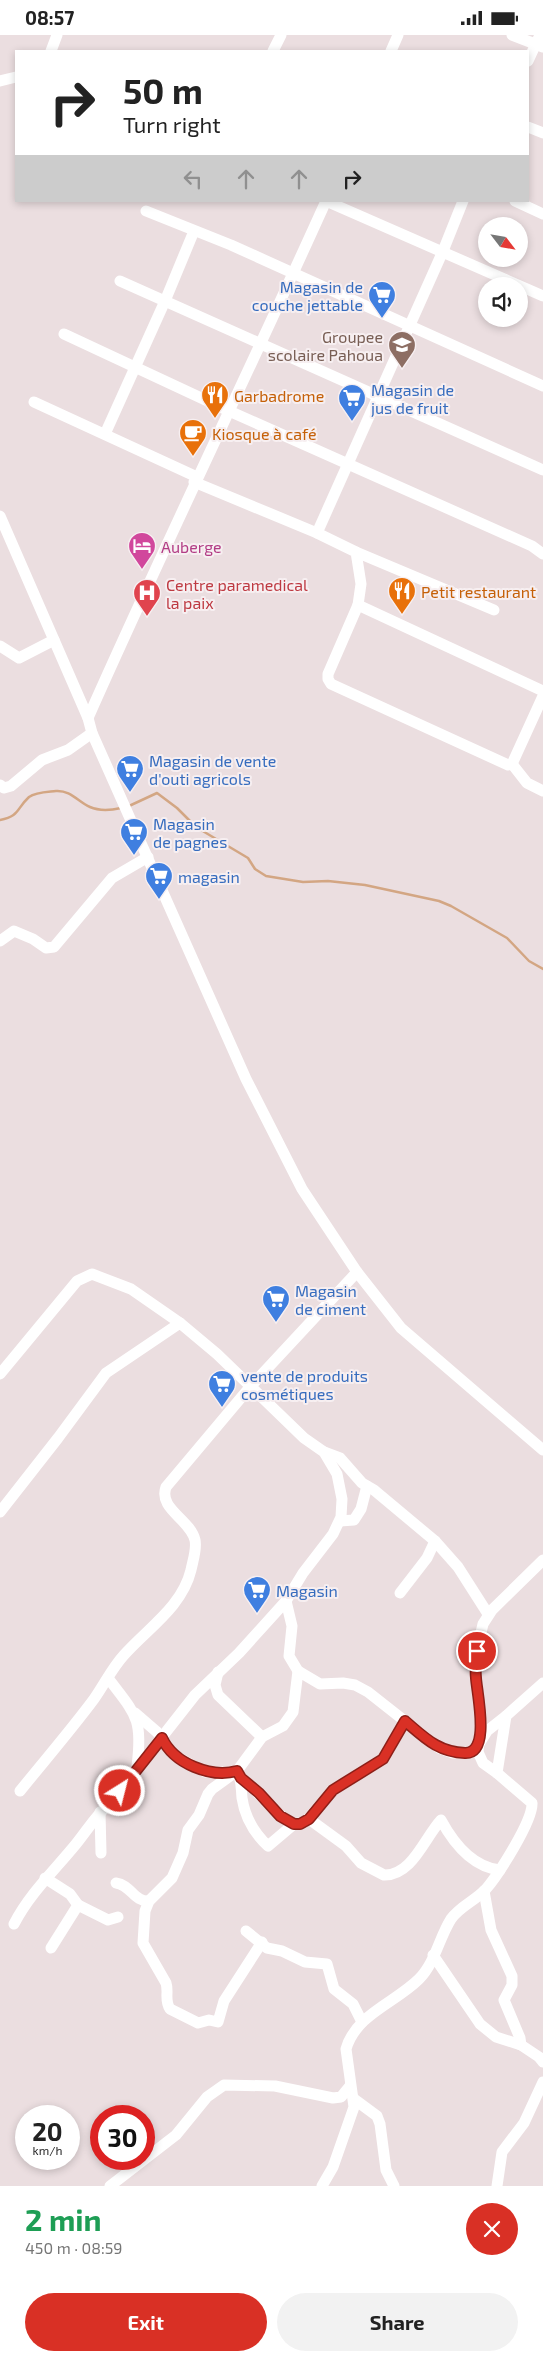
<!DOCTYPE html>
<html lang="en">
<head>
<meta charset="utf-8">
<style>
  :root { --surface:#fff; --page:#f2f2f2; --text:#222; --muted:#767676; --accent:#d93025 }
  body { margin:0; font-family:"Exo 2",sans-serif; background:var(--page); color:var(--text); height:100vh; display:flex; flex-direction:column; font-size:19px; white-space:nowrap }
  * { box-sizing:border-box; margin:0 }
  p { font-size:16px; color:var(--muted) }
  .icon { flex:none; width:28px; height:28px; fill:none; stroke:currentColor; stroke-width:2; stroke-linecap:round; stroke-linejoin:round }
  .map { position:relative; height:2151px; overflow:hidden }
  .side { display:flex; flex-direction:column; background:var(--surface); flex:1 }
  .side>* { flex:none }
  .banner { position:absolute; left:15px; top:15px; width:514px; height:152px; border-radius:0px; box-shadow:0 2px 8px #0003; background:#fff; color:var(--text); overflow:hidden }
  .needle { width:32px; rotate:121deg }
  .controls { position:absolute; left:478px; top:182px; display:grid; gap:10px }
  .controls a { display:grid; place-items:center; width:50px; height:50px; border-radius:50%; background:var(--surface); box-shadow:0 2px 8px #0003; font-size:25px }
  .speed { position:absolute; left:15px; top:2070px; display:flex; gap:10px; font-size:25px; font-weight:700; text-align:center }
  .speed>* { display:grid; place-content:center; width:65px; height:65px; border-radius:50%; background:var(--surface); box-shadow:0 2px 8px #0003; line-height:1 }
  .speed small { font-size:12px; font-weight:400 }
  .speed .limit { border:8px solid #d22; background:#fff; color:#111 }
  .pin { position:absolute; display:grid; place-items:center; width:42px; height:42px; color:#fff; margin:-21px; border:2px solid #fff; border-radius:50%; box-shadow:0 1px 5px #0007 }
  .me { position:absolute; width:55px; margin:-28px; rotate:36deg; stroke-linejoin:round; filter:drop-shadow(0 0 4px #0008) }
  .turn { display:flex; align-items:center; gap:18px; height:105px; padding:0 25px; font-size:22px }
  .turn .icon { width:65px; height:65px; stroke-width:2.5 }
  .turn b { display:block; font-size:35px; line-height:42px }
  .lanes { display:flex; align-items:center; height:48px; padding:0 25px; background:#0003; justify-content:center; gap:25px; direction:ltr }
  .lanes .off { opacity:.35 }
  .round { display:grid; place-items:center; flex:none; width:52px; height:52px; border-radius:26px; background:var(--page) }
  .headline { display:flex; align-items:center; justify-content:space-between; height:85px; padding:0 25px }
  h1 { font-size:30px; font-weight:700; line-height:38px; color:#1e9e55 }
  .primary-button { display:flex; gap:10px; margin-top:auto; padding:10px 25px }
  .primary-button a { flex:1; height:58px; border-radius:30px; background:var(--accent); color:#fff; font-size:20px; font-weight:700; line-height:58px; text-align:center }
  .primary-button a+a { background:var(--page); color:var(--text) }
  .status { display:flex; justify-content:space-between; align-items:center; height:35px; padding:0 25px; background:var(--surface); direction:ltr }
  .status svg { height:14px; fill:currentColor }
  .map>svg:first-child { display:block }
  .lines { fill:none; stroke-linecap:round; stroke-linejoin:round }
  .stream { stroke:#d3a683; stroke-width:2.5 }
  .minor { stroke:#fff; stroke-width:11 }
  .route-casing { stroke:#8d1f18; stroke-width:12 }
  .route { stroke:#d93025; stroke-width:9 }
  .labels { text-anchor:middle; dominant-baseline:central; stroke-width:4; stroke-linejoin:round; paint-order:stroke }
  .shop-label { font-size:16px; fill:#366cbe; stroke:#f7eff1; text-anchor:start }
  .education-label { font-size:16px; fill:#785e54; stroke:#f7eff1; text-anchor:end }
  .food-label { font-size:16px; fill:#c56008; stroke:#f7eff1; text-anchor:start }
  .hotel-label { font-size:16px; fill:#b23c85; stroke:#f7eff1; text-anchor:start }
  .health-label { font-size:16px; fill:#be3a42; stroke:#f7eff1; text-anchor:start }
</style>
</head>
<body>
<div class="status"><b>08:57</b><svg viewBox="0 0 49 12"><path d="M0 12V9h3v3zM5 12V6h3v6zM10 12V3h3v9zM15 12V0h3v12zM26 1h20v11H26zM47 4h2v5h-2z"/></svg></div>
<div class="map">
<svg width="543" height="2151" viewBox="0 0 543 2151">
  <rect width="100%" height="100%" fill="#ebdee0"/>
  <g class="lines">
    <g class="stream">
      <polyline points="129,771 157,758 177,773 196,792 248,823 255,834 266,841 303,847 328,846 365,850 439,866 451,871 507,903 529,926 543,934"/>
      <path d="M0 785C20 781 16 774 29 762 36 757 48 757 56 756 71 755 78 767 90 772 99 776 112 775 121 773"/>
    </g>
    <g class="minor">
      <polyline points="512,0 543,12"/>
      <polyline points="51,16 57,0"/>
      <polyline points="273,16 281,0"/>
      <polyline points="391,16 398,0"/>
      <polyline points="528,26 540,0"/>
      <polyline points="0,46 16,42"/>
      <polyline points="528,92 543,98"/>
      <polyline points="326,166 543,261"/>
      <polyline points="515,166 543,179"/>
      <polyline points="146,176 231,210 543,351"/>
      <polyline points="120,246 543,435"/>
      <polyline points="64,299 229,376 532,511 543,519"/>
      <polyline points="34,367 197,442"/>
      <polyline points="105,399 165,266 194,196"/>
      <polyline points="194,447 317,498 356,517 361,549 358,570 543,656"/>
      <polyline points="0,481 88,683 92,698 246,1044 302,1154 357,1237 401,1293 543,1415"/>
      <polyline points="317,498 443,216 463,166"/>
      <polyline points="356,517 494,575"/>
      <polyline points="358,570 328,639 328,644 331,649 508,730 512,729 527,748 543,756"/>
      <polyline points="0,611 19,623 54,605"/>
      <path d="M88 683C165 509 248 339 326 166"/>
      <polyline points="512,729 543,661"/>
      <polyline points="0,750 4,753 11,751 42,725 68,715 92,698"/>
      <polyline points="0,906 14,896 33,904 46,913 54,912 112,843 148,822"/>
      <path d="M0 1339 77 1246 92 1239 131 1254 180 1288 217 1319 304 1403 324 1417 337 1439 342 1464 341 1482 333 1499 303 1538 286 1566 239 1618 195 1660 111 1767C97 1779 88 1794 76 1809 54 1836 30 1858 14 1889"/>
      <polyline points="324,1417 340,1423 362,1448 374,1455 435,1506 458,1532 488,1579"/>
      <polyline points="0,1477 58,1403 106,1338 180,1288"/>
      <polyline points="340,1486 354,1485 361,1474 367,1451"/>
      <polyline points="400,1558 427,1523 435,1506"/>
      <polyline points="286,1566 292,1591 289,1621 298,1636 320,1649 343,1648 355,1650 368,1657 439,1713 453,1718 474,1717 487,1696 506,1681"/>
      <path d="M298 1636 293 1677 283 1691 262 1702 237 1736C242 1745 241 1753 242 1763 245 1783 254 1798 268 1811L294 1789 305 1787 333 1755 383 1724 405 1686"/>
      <polyline points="218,1637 215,1650 218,1660 262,1702"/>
      <path d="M108 1643C136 1680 143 1683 137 1731"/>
      <polyline points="135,1678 157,1697 174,1720 205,1737 234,1737"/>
      <path d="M237 1736 212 1754 208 1759 199 1780 188 1795 183 1818 172 1843 149 1866 145 1876 143 1908 166 1948C169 1957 164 1965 170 1974L198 1988 209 1985 218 1987 224 1966 262 1907"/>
      <polyline points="497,1738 483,1728 478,1717 481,1689 476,1641 477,1615 483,1589 492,1575 543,1525"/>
      <path d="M241 1743C258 1756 277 1782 294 1789"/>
      <path d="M20 1756C45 1725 71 1695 94 1664 104 1650 112 1633 124 1620 148 1593 182 1572 191 1535 193 1525 197 1514 195 1505 190 1484 158 1474 166 1452L250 1352 357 1237"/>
      <polyline points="100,1777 101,1818"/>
      <path d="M309 1784 346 1811 361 1828 384 1840C412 1841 425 1802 441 1785 454 1809 472 1832 500 1835"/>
      <polyline points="45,1843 70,1859 78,1870 51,1913"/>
      <path d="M116 1848C131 1850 134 1867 149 1866"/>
      <polyline points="484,1856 491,1895 512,1941 512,1950 504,1965 520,2003 521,2010"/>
      <polyline points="78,1870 108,1885 118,1882"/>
      <polyline points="246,1896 267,1913 282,1916 305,1927 327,1929 334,1954 353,1969 362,1987"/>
      <polyline points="433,1920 480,1989 496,2002 521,2010 539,2022 543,2027"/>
      <polyline points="354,2064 377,2081 380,2089 386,2135 394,2151"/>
      <polyline points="110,2151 176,2100 207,2062 224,2050 275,2051 333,2063 341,2062 350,2051"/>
      <path d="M322 2151 333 2132 354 2072 346 2014C356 1979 395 1968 419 1944 435 1928 439 1903 451 1884 460 1871 475 1866 486 1854 498 1840 533 1786 532 1768L497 1738 506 1681 543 1648"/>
      <polyline points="497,2151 502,2117 524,2088 543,2047"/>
    </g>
  </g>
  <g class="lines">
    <defs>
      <path id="route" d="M120 1756 162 1703C174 1729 211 1743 237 1736L241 1743 259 1758 280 1781 294 1789H300L309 1784 333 1755 383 1724 405 1686C425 1703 438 1717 465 1718 491 1719 477 1659 476 1643 475 1633 476 1625 477 1616"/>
    </defs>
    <use href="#route" class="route-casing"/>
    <use href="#route" class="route"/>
  </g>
  <defs>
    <symbol id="supermarket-pin" viewBox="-11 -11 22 30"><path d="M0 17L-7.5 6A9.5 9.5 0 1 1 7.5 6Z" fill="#3f7fe0" stroke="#f7eff1"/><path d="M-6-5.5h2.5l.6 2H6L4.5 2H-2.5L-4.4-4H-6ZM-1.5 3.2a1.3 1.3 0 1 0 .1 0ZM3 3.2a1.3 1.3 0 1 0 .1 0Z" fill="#fff"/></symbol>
    <symbol id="school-pin" viewBox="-11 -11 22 30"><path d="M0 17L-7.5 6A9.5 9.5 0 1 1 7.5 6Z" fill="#8d6e63" stroke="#f7eff1"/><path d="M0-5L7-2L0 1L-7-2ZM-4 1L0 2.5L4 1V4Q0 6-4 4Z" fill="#fff"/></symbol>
    <symbol id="restaurant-pin" viewBox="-11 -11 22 30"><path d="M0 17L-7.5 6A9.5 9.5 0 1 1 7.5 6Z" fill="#e8710a" stroke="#f7eff1"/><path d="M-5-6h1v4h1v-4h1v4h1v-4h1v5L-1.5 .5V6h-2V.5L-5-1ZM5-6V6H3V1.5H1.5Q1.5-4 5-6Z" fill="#fff"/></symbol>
    <symbol id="cafe-pin" viewBox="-11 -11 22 30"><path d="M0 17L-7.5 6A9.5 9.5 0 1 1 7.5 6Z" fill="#e8710a" stroke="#f7eff1"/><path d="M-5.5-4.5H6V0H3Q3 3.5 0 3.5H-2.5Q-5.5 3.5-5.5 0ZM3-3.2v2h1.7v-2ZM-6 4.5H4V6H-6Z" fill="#fff"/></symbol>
    <symbol id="hotel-pin" viewBox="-11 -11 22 30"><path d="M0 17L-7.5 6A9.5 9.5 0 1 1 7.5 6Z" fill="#d1479c" stroke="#f7eff1"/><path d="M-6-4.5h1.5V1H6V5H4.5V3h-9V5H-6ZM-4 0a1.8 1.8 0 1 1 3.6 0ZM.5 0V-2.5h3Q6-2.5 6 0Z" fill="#fff"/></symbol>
    <symbol id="hospital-pin" viewBox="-11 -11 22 30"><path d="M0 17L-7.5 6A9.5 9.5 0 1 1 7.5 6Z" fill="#e0444e" stroke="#f7eff1"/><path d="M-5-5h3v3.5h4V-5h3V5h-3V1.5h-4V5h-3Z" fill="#fff"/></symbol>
  </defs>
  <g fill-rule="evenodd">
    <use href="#supermarket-pin" x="366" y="244" width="32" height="43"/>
    <use href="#school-pin" x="386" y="294" width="32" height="43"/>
    <use href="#restaurant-pin" x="199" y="344" width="32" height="43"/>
    <use href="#supermarket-pin" x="336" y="347" width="32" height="43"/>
    <use href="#cafe-pin" x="177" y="382" width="32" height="43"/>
    <use href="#hotel-pin" x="126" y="495" width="32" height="43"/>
    <use href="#restaurant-pin" x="386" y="540" width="32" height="43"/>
    <use href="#hospital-pin" x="131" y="542" width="32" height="43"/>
    <use href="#supermarket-pin" x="114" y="718" width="32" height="43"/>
    <use href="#supermarket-pin" x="118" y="781" width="32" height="43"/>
    <use href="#supermarket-pin" x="143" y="825" width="32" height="43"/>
    <use href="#supermarket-pin" x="260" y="1248" width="32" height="43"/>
    <use href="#supermarket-pin" x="206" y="1333" width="32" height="43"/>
    <use href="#supermarket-pin" x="241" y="1539" width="32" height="43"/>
  </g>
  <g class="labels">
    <g class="shop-label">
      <text x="363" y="251" text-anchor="end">Magasin de<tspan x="363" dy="18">couche jettable</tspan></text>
      <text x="371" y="354">Magasin de<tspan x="371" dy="18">jus de fruit</tspan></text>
      <text x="149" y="725">Magasin de vente<tspan x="149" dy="18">d'outi agricols</tspan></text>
      <text x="153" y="788">Magasin<tspan x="153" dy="18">de pagnes</tspan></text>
      <text x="178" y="841">magasin</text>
      <text x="295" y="1255">Magasin<tspan x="295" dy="18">de ciment</tspan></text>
      <text x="241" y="1340">vente de produits<tspan x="241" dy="18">cosmétiques</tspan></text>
      <text x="276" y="1555">Magasin</text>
    </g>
    <g class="education-label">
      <text x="383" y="301">Groupee<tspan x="383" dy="18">scolaire Pahoua</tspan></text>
    </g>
    <g class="food-label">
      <text x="234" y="360">Garbadrome</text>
      <text x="212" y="398">Kiosque à café</text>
      <text x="421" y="556">Petit restaurant</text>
    </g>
    <g class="hotel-label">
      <text x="161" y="511">Auberge</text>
    </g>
    <g class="health-label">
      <text x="166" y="549">Centre paramedical<tspan x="166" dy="18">la paix</tspan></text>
    </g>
  </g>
</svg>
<div class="controls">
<a><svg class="needle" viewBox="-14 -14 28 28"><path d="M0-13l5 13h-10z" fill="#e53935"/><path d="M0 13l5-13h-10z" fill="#767676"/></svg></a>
<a><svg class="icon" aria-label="sound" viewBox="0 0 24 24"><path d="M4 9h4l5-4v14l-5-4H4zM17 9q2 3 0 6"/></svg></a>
</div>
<div class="speed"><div>20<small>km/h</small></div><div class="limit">30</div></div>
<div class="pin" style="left:477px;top:1616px;background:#d93025"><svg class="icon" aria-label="arrive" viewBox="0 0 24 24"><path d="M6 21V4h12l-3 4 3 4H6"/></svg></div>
<svg class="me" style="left:120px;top:1756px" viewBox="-20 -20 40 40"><circle r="17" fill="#d93025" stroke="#fff" stroke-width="3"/><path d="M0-11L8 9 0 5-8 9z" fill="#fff"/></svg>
<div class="banner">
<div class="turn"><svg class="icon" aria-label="right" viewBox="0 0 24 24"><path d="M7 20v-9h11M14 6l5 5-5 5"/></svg><div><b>50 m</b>Turn right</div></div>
<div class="lanes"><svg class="icon off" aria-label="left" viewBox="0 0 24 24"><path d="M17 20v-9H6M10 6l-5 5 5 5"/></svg><svg class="icon off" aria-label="ahead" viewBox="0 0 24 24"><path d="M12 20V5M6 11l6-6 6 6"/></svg><svg class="icon off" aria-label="ahead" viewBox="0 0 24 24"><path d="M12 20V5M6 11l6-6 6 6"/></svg><svg class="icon" aria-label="right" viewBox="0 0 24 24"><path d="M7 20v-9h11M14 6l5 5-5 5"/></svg></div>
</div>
</div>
<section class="side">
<div class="headline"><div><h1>2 min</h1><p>450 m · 08:59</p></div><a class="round" style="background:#d93025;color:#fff"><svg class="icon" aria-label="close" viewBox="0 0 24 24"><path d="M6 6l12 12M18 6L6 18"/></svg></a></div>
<div class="primary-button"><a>Exit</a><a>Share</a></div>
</section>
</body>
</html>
